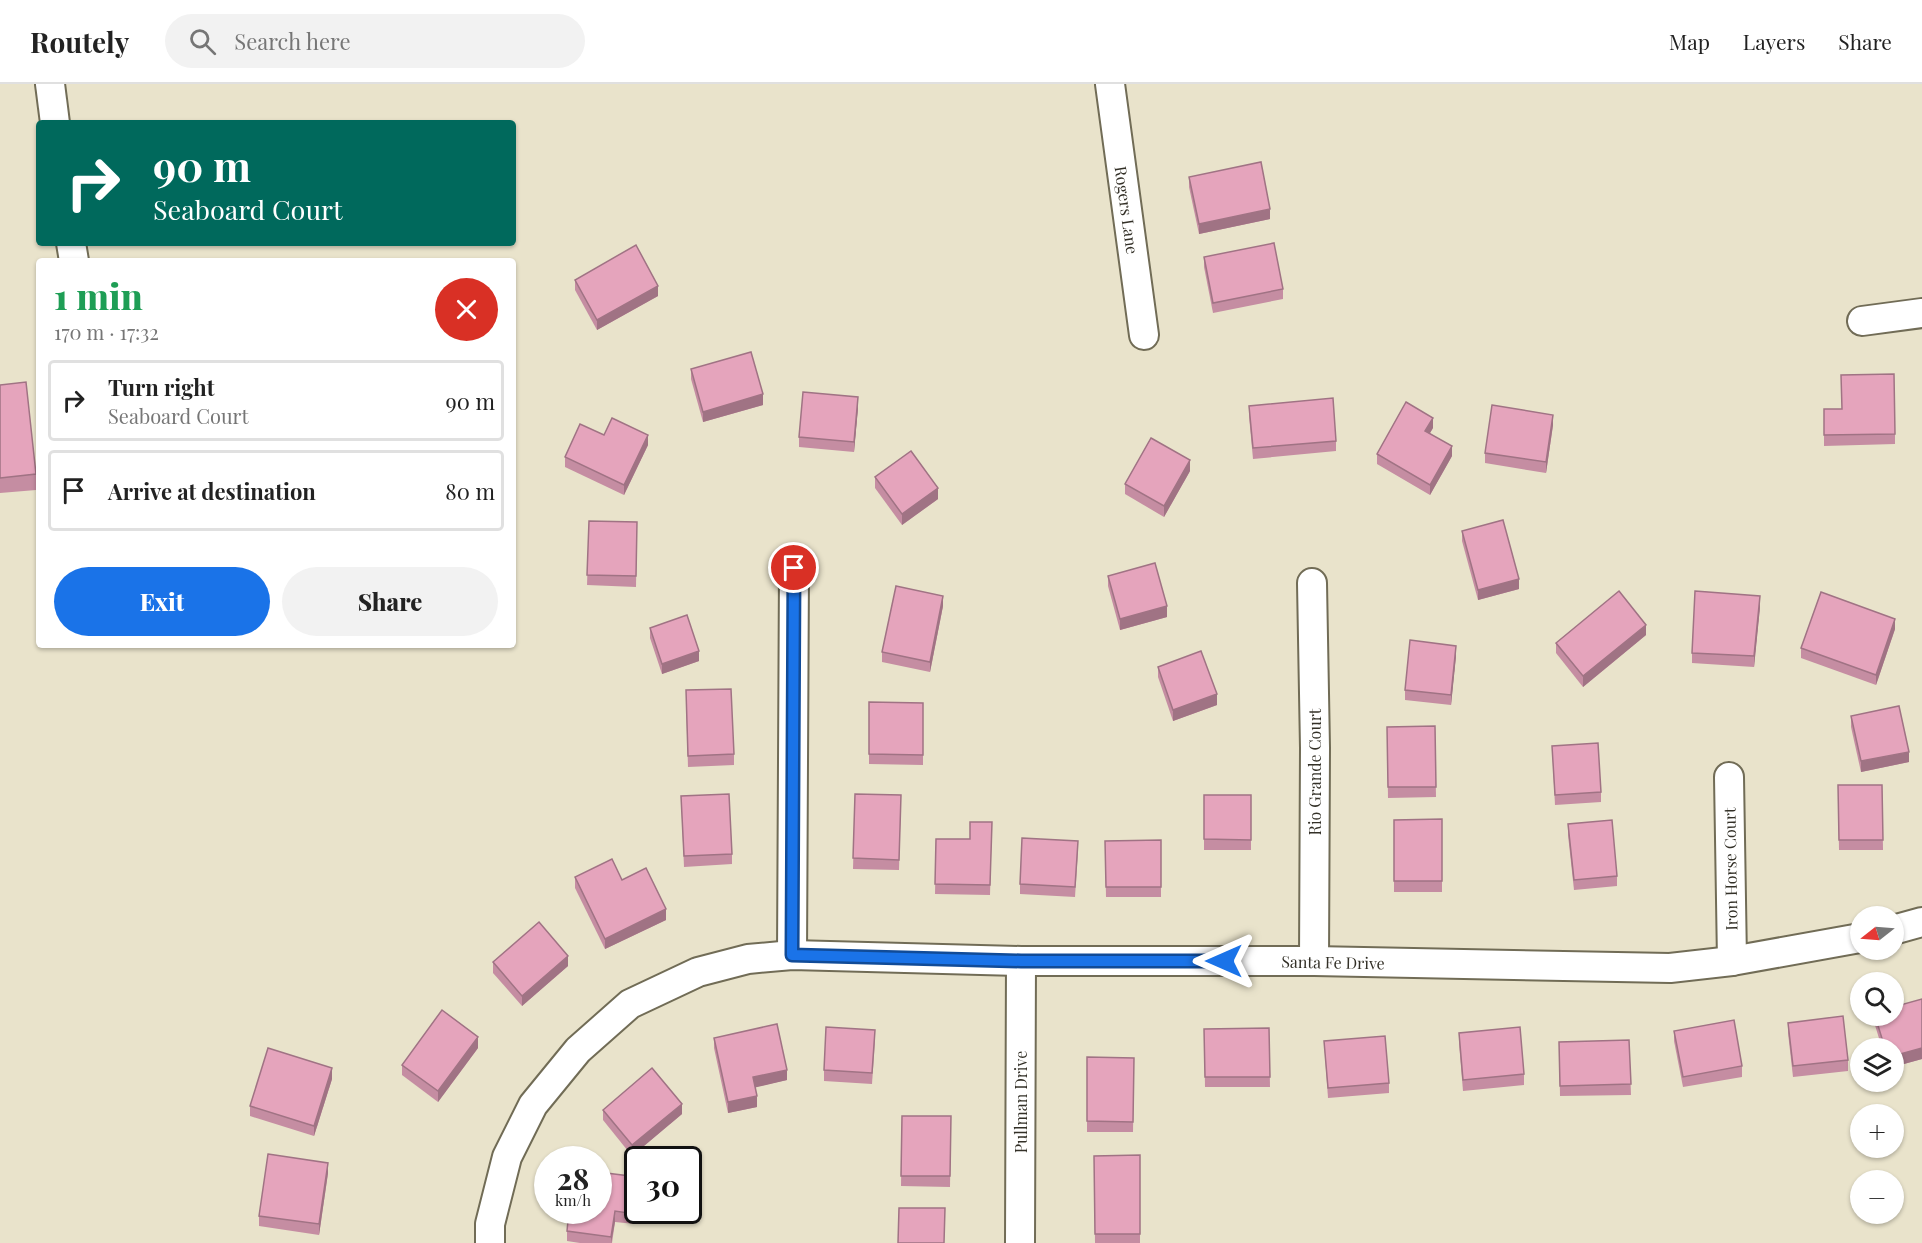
<!DOCTYPE html>
<html lang="en">
<head>
<meta charset="utf-8">
<style>
  :root { --surface:#fff; --page:#f2f2f2; --text:#222; --muted:#767676; --line:#e0e0e0; --accent:#1a73e8 }
  body { margin:0; font-family:"Playfair Display",serif; background:var(--page); color:var(--text); height:100vh; display:flex; flex-direction:column; font-size:22px; white-space:nowrap }
  * { box-sizing:border-box; margin:0 }
  p { font-size:20px; color:var(--muted) }
  .icon { flex:none; width:33px; height:33px; fill:none; stroke:currentColor; stroke-width:2; stroke-linecap:round; stroke-linejoin:round }
  .map { position:relative; flex:1; overflow:hidden }
  .side { position:absolute; left:36px; top:174px; width:480px; height:390px; display:flex; flex-direction:column; background:var(--surface); border-radius:6px; box-shadow:0 2px 4px #0004 }
  .side>* { flex:none }
  .top-card { position:absolute; left:36px; top:36px; width:480px; height:126px; border-radius:6px; box-shadow:0 2px 4px #0004; background:#00695c; color:#fff; overflow:hidden }
  .needle { width:39px; rotate:253deg }
  .controls { position:absolute; left:1850px; top:822px; display:grid; gap:12px }
  .controls a { display:grid; place-items:center; width:54px; height:54px; border-radius:50%; background:var(--surface); box-shadow:0 2px 4px #0004; font-size:30px }
  .speed { position:absolute; left:534px; top:1062px; display:flex; gap:12px; font-size:30px; font-weight:700; text-align:center }
  .speed>* { display:grid; place-content:center; width:78px; height:78px; border-radius:50%; background:var(--surface); box-shadow:0 2px 4px #0004; line-height:1 }
  .speed small { font-size:15px; font-weight:400 }
  .speed .limit { border:3px solid #111; border-radius:9px; background:#fff; color:#111 }
  .pin { position:absolute; display:grid; place-items:center; width:51px; height:51px; color:#fff; margin:-26px; border:3px solid #fff; border-radius:50%; box-shadow:0 2px 6px #0007 }
  .me { position:absolute; width:66px; margin:-33px; rotate:270deg; stroke-linejoin:round; filter:drop-shadow(0 0 4px #0008) }
  .turn { display:flex; align-items:center; gap:21px; height:126px; padding:0 18px; font-size:27px }
  .turn .icon { width:78px; height:78px; stroke-width:2.5 }
  .turn b { display:block; font-size:42px; line-height:51px }
  .round { display:grid; place-items:center; flex:none; width:63px; height:63px; border-radius:32px; background:var(--page) }
  .overview { display:flex; align-items:center; justify-content:space-between; height:102px; padding:0 18px }
  h1 { font-size:36px; font-weight:800; line-height:45px; color:#1e9e55 }
  .primary-button { display:flex; gap:12px; margin-top:auto; padding:12px 18px }
  .primary-button a { flex:1; height:69px; border-radius:36px; background:var(--accent); color:#fff; font-size:24px; font-weight:800; line-height:69px; text-align:center }
  .primary-button a+a { background:var(--page); color:var(--text) }
  ul { padding:0; list-style:none }
  li { display:flex; align-items:center; gap:18px; height:81px; margin:0 12px 9px; padding:0 6px; border:3px solid var(--line); border-radius:6px }
  li div { flex:1 }
  li b { display:block; font-size:22px }
  li em { font-style:normal }
  header { display:flex; align-items:center; gap:36px; box-sizing:border-box; height:84px; padding:0 30px; background:var(--surface); border-bottom:2px solid var(--line) }
  header strong { font-size:28px }
  nav { display:flex; gap:33px; margin-inline-start:auto; font-size:21px }
  .search { width:420px; height:54px; background:var(--page); display:flex; align-items:center; gap:15px; box-sizing:border-box; padding:0 21px; border-radius:33px; color:var(--muted); font-size:22px }
  .map>svg:first-child { display:block }
  .lines { fill:none; stroke-linecap:round; stroke-linejoin:round }
  .street-casing { stroke:#716c56; stroke-width:32 }
  .street { stroke:#fff; stroke-width:28 }
  .wall { fill:#c58da2 }
  .shaded-wall { fill:#a07384 }
  .building { fill:#e5a4bc; stroke:#a07384; stroke-width:1.5 }
  .route-casing { stroke:#114b97; stroke-width:15 }
  .route { stroke:#1a73e8; stroke-width:10 }
  .labels { text-anchor:middle; dominant-baseline:central; stroke-width:4.5; stroke-linejoin:round; paint-order:stroke }
  .street-label { font-size:16px; fill:#333027; stroke:#fff }
</style>
</head>
<body>
<header>
<strong>Routely</strong>
<div class="search"><svg class="icon" aria-label="search" viewBox="0 0 24 24"><circle cx="10" cy="10" r="6"/><path d="M15 15l6 6"/></svg>Search here</div>
<nav><a>Map</a><a>Layers</a><a>Share</a></nav>
</header>
<div class="map">
<svg width="1922" height="1159" viewBox="0 0 1922 1159">
  <rect width="100%" height="100%" fill="#e9e3cb"/>
  <g class="lines">
    <defs>
      <g id="street">
        <polyline points="50,0 55,39"/>
        <polyline points="1110,0 1144,251"/>
        <polyline points="71,159 74,177"/>
        <polyline points="1862,237 1922,229"/>
        <polyline points="1312,499 1315,664 1314,877"/>
        <polyline points="1729,693 1732,877"/>
        <polyline points="1893,846 1922,838"/>
        <polyline points="792,871 794,484"/>
        <polyline points="490,1159 490,1140 507,1073 533,1021 578,966 630,920 698,888 748,875 792,871 1021,877 1314,877 1670,884 1732,877 1860,854"/>
        <polyline points="1020,1159 1021,877"/>
      </g>
    </defs>
    <use href="#street" class="street-casing"/>
    <use href="#street" class="street"/>
  </g>
  <g class="wall">
    <polygon points="1189,93 1270,135 1199,150 1189,103"/>
    <polygon points="1204,173 1283,205 1283,215 1213,229 1204,183"/>
    <polygon points="575,196 658,212 597,246 575,206"/>
    <polygon points="691,285 763,321 703,338 691,295"/>
    <polygon points="0,301 36,390 36,406 0,409"/>
    <polygon points="1249,322 1336,357 1336,367 1253,375 1249,332"/>
    <polygon points="858,324 854,368 799,363 799,353"/>
    <polygon points="1824,325 1895,350 1895,360 1824,362"/>
    <polygon points="1553,341 1546,389 1485,379 1485,369"/>
    <polygon points="1433,344 1430,349 1452,372 1430,411 1377,380 1377,370"/>
    <polygon points="604,351 648,361 624,411 565,383 565,373"/>
    <polygon points="1190,387 1164,433 1125,410 1125,400"/>
    <polygon points="875,393 938,415 902,441 875,404"/>
    <polygon points="589,437 637,438 636,503 587,501"/>
    <polygon points="1462,447 1519,505 1478,516 1462,457"/>
    <polygon points="1108,492 1167,533 1120,546 1108,502"/>
    <polygon points="943,522 930,588 882,578 882,568"/>
    <polygon points="1760,523 1754,583 1692,579 1692,569"/>
    <polygon points="650,544 699,577 662,590 650,554"/>
    <polygon points="1895,545 1876,601 1801,574 1801,564"/>
    <polygon points="1646,551 1583,603 1556,569 1556,559"/>
    <polygon points="1456,572 1451,621 1405,616 1405,606"/>
    <polygon points="1158,583 1217,621 1173,637 1158,593"/>
    <polygon points="686,617 734,670 734,681 688,683"/>
    <polygon points="869,618 923,619 923,681 869,680"/>
    <polygon points="1851,632 1909,678 1861,688 1851,643"/>
    <polygon points="1435,642 1436,713 1388,714 1387,643"/>
    <polygon points="1552,662 1601,708 1601,718 1555,721"/>
    <polygon points="1838,701 1882,701 1883,766 1839,766"/>
    <polygon points="855,710 901,711 899,786 853,785"/>
    <rect x="1204" y="711" width="47" height="55"/>
    <polygon points="681,712 732,770 732,780 684,783"/>
    <polygon points="1442,735 1442,808 1394,808 1394,736"/>
    <polygon points="992,738 990,811 935,810 936,755 970,755"/>
    <polygon points="1568,740 1617,792 1617,802 1574,806 1568,751"/>
    <polygon points="1161,756 1161,813 1106,813 1105,757"/>
    <polygon points="1078,767 1075,813 1020,810 1020,800"/>
    <polygon points="575,793 622,796 666,836 605,865 575,804"/>
    <polygon points="493,878 568,882 522,922 493,889"/>
    <polygon points="1874,932 1893,932 1922,975 1893,983 1893,964 1882,964 1874,938"/>
    <polygon points="1788,939 1848,976 1848,987 1793,993 1788,949"/>
    <polygon points="1269,944 1270,1003 1205,1003 1204,945"/>
    <polygon points="1674,947 1742,982 1742,993 1683,1003 1674,957"/>
    <polygon points="1459,949 1524,990 1524,1001 1463,1007 1459,959"/>
    <polygon points="714,954 787,996 755,1003 757,1023 728,1029 714,964"/>
    <polygon points="875,956 872,1000 824,997 824,986"/>
    <polygon points="1629,956 1631,1011 1560,1012 1559,958"/>
    <polygon points="1324,957 1389,999 1389,1009 1328,1014"/>
    <polygon points="478,964 438,1018 402,991 402,981"/>
    <polygon points="1087,973 1134,974 1133,1048 1087,1048"/>
    <polygon points="332,995 314,1052 250,1032 250,1022"/>
    <polygon points="603,1026 682,1030 632,1072 603,1036"/>
    <polygon points="902,1032 951,1032 950,1103 901,1102"/>
    <polygon points="1140,1071 1140,1159 1095,1159 1094,1072"/>
    <polygon points="328,1089 319,1151 259,1142 259,1132"/>
    <polygon points="638,1093 635,1140 615,1138 612,1159 580,1159 567,1157 567,1147"/>
  </g>
  <g class="shaded-wall">
    <polygon points="1270,125 1270,135 1199,150 1199,140"/>
    <polygon points="658,202 658,212 597,246 597,236"/>
    <polygon points="763,310 763,321 703,338 703,328"/>
    <polygon points="858,313 858,324 854,368 854,358"/>
    <polygon points="1553,331 1553,341 1546,389 1546,378"/>
    <polygon points="1433,334 1433,344 1425,357 1425,347"/>
    <polygon points="648,351 648,361 624,411 624,401"/>
    <polygon points="1452,362 1452,372 1430,411 1430,401"/>
    <polygon points="1190,376 1190,387 1164,433 1164,422"/>
    <polygon points="938,404 938,415 902,441 902,430"/>
    <polygon points="1519,495 1519,505 1478,516 1478,506"/>
    <polygon points="943,512 943,522 930,588 930,578"/>
    <polygon points="1760,512 1760,523 1754,583 1754,572"/>
    <polygon points="1167,522 1167,533 1120,546 1120,535"/>
    <polygon points="1895,535 1895,545 1876,601 1876,591"/>
    <polygon points="1646,541 1646,551 1583,603 1583,592"/>
    <polygon points="1456,562 1456,572 1451,621 1451,611"/>
    <polygon points="699,567 699,577 662,590 662,580"/>
    <polygon points="1217,610 1217,621 1173,637 1173,626"/>
    <polygon points="1909,668 1909,678 1861,688 1861,677"/>
    <polygon points="666,825 666,836 605,865 605,855"/>
    <polygon points="568,872 568,882 522,922 522,912"/>
    <polygon points="478,953 478,964 438,1018 438,1007"/>
    <polygon points="1922,964 1922,975 1893,983 1893,972"/>
    <polygon points="332,984 332,995 314,1052 314,1042"/>
    <polygon points="787,986 787,996 753,1004 753,993"/>
    <polygon points="757,1012 757,1023 728,1029 728,1018"/>
    <polygon points="682,1020 682,1030 632,1072 632,1061"/>
    <polygon points="328,1079 328,1089 319,1151 319,1140"/>
    <polygon points="638,1111 638,1121 635,1140 635,1130"/>
    <polygon points="615,1127 615,1138 611,1159 611,1153"/>
  </g>
  <g class="building">
    <polygon points="1261,78 1270,125 1199,140 1189,93"/>
    <polygon points="1274,159 1283,205 1213,219 1204,173"/>
    <polygon points="636,161 658,202 597,236 575,196"/>
    <polygon points="751,268 763,310 703,328 691,285"/>
    <polygon points="1894,290 1895,350 1824,351 1824,325 1842,325 1841,291"/>
    <polygon points="26,298 36,390 0,394 0,301"/>
    <polygon points="803,308 858,313 854,358 799,353"/>
    <polygon points="1333,314 1336,357 1253,364 1249,322"/>
    <polygon points="1406,318 1433,334 1425,347 1452,362 1430,401 1377,370"/>
    <polygon points="1492,321 1553,331 1546,378 1485,369"/>
    <polygon points="612,334 648,351 624,401 565,373 580,340 604,351"/>
    <polygon points="1151,354 1190,376 1164,422 1125,400"/>
    <polygon points="911,367 938,404 902,430 875,393"/>
    <polygon points="1503,436 1519,495 1478,506 1462,447"/>
    <polygon points="589,437 637,438 636,492 587,491"/>
    <polygon points="1155,479 1167,522 1120,535 1108,492"/>
    <polygon points="896,502 943,512 930,578 882,568"/>
    <polygon points="1619,507 1646,541 1583,592 1556,559"/>
    <polygon points="1695,507 1760,512 1754,572 1692,569"/>
    <polygon points="1821,508 1895,535 1876,591 1801,564"/>
    <polygon points="687,531 699,567 662,580 650,544"/>
    <polygon points="1410,556 1456,562 1451,611 1405,606"/>
    <polygon points="1201,567 1217,610 1173,626 1158,583"/>
    <polygon points="731,605 734,670 688,672 686,606"/>
    <polygon points="869,618 923,619 923,671 869,670"/>
    <polygon points="1899,622 1909,668 1861,677 1851,632"/>
    <polygon points="1435,642 1436,703 1388,703 1387,643"/>
    <polygon points="1598,659 1601,708 1555,711 1552,662"/>
    <polygon points="1838,701 1882,701 1883,756 1839,756"/>
    <polygon points="729,710 732,770 684,772 681,712"/>
    <polygon points="855,710 901,711 899,776 853,774"/>
    <polygon points="1204,711 1251,711 1251,756 1204,755"/>
    <polygon points="1442,735 1442,797 1394,797 1394,736"/>
    <polygon points="1612,736 1617,792 1574,796 1568,740"/>
    <polygon points="970,738 992,738 990,801 935,800 936,755 970,755"/>
    <polygon points="1022,754 1078,757 1075,803 1020,800"/>
    <polygon points="1161,756 1161,803 1106,803 1105,757"/>
    <polygon points="612,775 622,796 646,784 666,825 605,855 575,793"/>
    <polygon points="539,838 568,872 522,912 493,878"/>
    <polygon points="1922,915 1922,964 1893,972 1893,964 1885,964 1875,932 1893,932 1893,923"/>
    <polygon points="442,926 478,953 438,1007 402,981"/>
    <polygon points="1843,932 1848,976 1793,982 1788,939"/>
    <polygon points="1734,936 1742,982 1683,993 1674,947"/>
    <polygon points="777,940 787,986 753,993 757,1012 728,1018 714,954"/>
    <polygon points="826,943 875,946 872,989 824,986"/>
    <polygon points="1520,943 1524,990 1463,996 1459,949"/>
    <polygon points="1269,944 1270,993 1205,993 1204,945"/>
    <polygon points="1385,952 1389,999 1328,1004 1324,957"/>
    <polygon points="1629,956 1631,1000 1560,1002 1559,958"/>
    <polygon points="268,964 332,984 314,1042 250,1022"/>
    <polygon points="1087,973 1134,974 1133,1038 1087,1037"/>
    <polygon points="652,984 682,1020 632,1061 603,1026"/>
    <polygon points="902,1032 951,1032 950,1092 901,1092"/>
    <polygon points="268,1070 328,1079 319,1140 259,1132"/>
    <polygon points="1140,1071 1140,1150 1095,1150 1094,1072"/>
    <polygon points="598,1088 638,1093 638,1111 635,1130 615,1127 611,1153 567,1147 569,1126 598,1126"/>
    <polygon points="899,1124 945,1124 944,1159 898,1159"/>
  </g>
  <g class="lines">
    <defs>
      <polyline id="route" points="794,484 792,871 1021,877 1224,877"/>
    </defs>
    <use href="#route" class="route-casing"/>
    <use href="#route" class="route"/>
  </g>
  <g class="labels">
    <g class="street-label">
      <text transform="translate(1127 126) rotate(82)">Rogers Lane</text>
      <text transform="translate(1314 688) rotate(-90)">Rio Grande Court</text>
      <text transform="translate(1730 785) rotate(-91)">Iron Horse Court</text>
      <text transform="translate(1333 878) rotate(1)">Santa Fe Drive</text>
      <text transform="translate(1020 1018) rotate(-90)">Pullman Drive</text>
    </g>
  </g>
</svg>
<div class="controls">
<a><svg class="needle" viewBox="-14 -14 28 28"><path d="M0-13l5 13h-10z" fill="#e53935"/><path d="M0 13l5-13h-10z" fill="#767676"/></svg></a>
<a><svg class="icon" aria-label="search" viewBox="0 0 24 24"><circle cx="10" cy="10" r="6"/><path d="M15 15l6 6"/></svg></a>
<a><svg class="icon" aria-label="layers" viewBox="0 0 24 24"><path d="M12 4l9 5-9 5-9-5zM3 14l9 5 9-5"/></svg></a>
<a>+</a>
<a>−</a>
</div>
<div class="speed"><div>28<small>km/h</small></div><div class="limit">30</div></div>
<div class="pin" style="left:794px;top:484px;background:#d93025"><svg class="icon" aria-label="arrive" viewBox="0 0 24 24"><path d="M6 21V4h12l-3 4 3 4H6"/></svg></div>
<svg class="me" style="left:1224px;top:877px" viewBox="-20 -20 40 40"><path d="M0-17L14 15 0 8-14 15z" fill="#1a73e8" stroke="#fff" stroke-width="4"/></svg>
<div class="top-card">
<div class="turn"><svg class="icon" aria-label="right" viewBox="0 0 24 24"><path d="M7 20v-9h11M14 6l5 5-5 5"/></svg><div><b>90 m</b>Seaboard Court</div></div>
</div>
<section class="side">
<div class="overview"><div><h1>1 min</h1><p>170 m · 17:32</p></div><a class="round" style="background:#d93025;color:#fff"><svg class="icon" aria-label="close" viewBox="0 0 24 24"><path d="M6 6l12 12M18 6L6 18"/></svg></a></div>
<ul>
<li><svg class="icon" aria-label="right" viewBox="0 0 24 24"><path d="M7 20v-9h11M14 6l5 5-5 5"/></svg><div><b>Turn right</b><p>Seaboard Court</p></div><em>90 m</em></li>
<li><svg class="icon" aria-label="arrive" viewBox="0 0 24 24"><path d="M6 21V4h12l-3 4 3 4H6"/></svg><div><b>Arrive at destination</b></div><em>80 m</em></li>
</ul>
<div class="primary-button"><a>Exit</a><a>Share</a></div>
</section>
</div>
</body>
</html>
